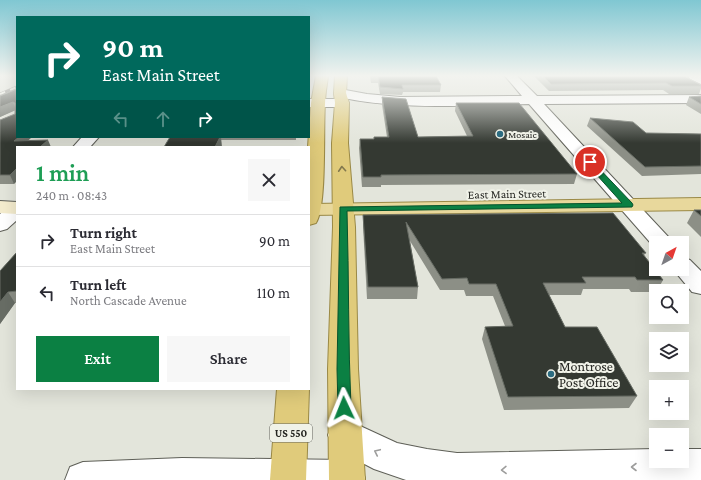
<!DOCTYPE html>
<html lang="en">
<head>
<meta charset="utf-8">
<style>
  :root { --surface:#fff; --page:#f7f7f7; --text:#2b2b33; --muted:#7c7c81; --line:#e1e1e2; --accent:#0b8043 }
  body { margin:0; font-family:"Crimson Pro",serif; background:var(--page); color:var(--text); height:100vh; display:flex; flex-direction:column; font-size:15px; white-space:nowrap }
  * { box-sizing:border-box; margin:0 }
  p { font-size:13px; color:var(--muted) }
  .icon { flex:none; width:22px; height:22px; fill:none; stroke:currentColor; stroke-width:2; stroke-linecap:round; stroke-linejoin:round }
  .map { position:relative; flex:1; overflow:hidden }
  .drawer { position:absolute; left:16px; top:146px; width:294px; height:244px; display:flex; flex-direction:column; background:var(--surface); border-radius:0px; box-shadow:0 4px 16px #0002 }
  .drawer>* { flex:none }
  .top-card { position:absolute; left:16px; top:16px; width:294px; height:122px; border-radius:0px; box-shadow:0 4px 16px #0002; background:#00695c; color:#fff; overflow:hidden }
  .needle { width:26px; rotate:40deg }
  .fabs { position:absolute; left:649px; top:236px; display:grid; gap:8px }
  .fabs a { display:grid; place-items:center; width:40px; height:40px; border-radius:0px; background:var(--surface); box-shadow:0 4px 16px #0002; font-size:20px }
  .pin { position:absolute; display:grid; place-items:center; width:34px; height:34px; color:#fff; margin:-17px; border:2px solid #fff; border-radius:50%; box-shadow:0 1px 4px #0007 }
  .me { position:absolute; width:44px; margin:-22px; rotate:358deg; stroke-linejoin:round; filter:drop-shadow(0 0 3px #0008) }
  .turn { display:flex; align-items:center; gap:14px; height:84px; padding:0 20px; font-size:18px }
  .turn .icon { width:52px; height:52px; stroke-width:2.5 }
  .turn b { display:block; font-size:28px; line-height:34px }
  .lanes { display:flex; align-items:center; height:38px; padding:0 20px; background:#0003; justify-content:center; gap:20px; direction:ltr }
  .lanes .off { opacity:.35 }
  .round { display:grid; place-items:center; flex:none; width:42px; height:42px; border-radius:0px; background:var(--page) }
  .head { display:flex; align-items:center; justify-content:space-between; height:68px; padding:0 20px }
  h1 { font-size:24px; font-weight:600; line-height:30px; color:#1e9e55 }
  .primary-button { display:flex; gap:8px; margin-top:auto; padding:8px 20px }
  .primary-button a { flex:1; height:46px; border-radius:0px; background:var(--accent); color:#fff; font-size:16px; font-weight:600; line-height:46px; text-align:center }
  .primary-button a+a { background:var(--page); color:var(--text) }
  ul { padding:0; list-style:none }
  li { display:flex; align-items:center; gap:12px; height:52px; padding:0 20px; border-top:1px solid var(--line) }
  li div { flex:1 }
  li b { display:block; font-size:15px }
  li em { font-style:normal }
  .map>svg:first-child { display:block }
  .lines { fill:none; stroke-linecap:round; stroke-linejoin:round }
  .minor-casing { stroke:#5e5f57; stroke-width:2 }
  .secondary-casing { stroke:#5e5f57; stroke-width:2 }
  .primary-casing { stroke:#9a8946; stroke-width:2 }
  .trunk-casing { stroke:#9a8946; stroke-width:2 }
  .minor { fill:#fff; fill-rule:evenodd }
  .secondary { fill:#f4ecce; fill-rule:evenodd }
  .primary { fill:#e8d89c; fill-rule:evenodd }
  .trunk { fill:#e0cb7b; fill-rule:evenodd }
  .rail-casing { stroke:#5f605a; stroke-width:3 }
  .rail { stroke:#f0f2e8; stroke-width:2; stroke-dasharray:5.5; stroke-linecap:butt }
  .wall { fill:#8c8f86 }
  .shaded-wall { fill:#686d65 }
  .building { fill:#343932; stroke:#686d65 }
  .oneway { stroke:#82784e }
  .oneway2 { stroke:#9d9d9c }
  .route { fill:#0b8043; stroke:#07532c }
  .poi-dot { fill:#2c6c81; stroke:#f0f2e8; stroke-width:1.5 }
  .labels { text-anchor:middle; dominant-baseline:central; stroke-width:4; stroke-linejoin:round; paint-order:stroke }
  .far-poi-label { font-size:10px; fill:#252622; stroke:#f0f2e8; text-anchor:start }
  .shield { fill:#f0f2e8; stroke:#62635d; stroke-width:1 }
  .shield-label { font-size:11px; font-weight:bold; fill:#252622 }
  .street-label { font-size:12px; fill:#252622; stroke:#f0f2e8 }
  .near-poi-label { font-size:14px; fill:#252622; stroke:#f0f2e8; text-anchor:start }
</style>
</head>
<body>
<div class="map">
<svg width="701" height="480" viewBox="0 0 701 480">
  <rect width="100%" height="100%" fill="#e3e5db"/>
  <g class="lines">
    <defs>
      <g id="minor">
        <path d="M505 76H517L537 96 701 95V103L544 104 674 243H656L655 248 529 104C466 105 397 111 335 96L334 93 335 90 340 89 367 94 400 97 522 96Z"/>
        <polygon points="688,76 701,76 701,84 690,79"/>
        <polygon points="309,99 342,99 347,100 349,103 347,106 342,107 309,107"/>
        <polygon points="82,137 99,137 90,147 73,147"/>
        <polygon points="17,203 17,220 7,229 0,231 0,214 10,205"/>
        <polygon points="682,257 690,260 701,271 701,294 692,292 673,269 682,269"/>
        <polygon points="345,419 397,443 427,449 457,453 656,449 656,461 682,461 682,449 701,449 701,480 406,480 374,469 353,458 333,446 328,435 333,424"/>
        <polygon points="182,458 347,460 360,465 365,478 365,480 65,480 70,467 83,462"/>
      </g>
      <polygon id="secondary" points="0,201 17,202 17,214 0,213"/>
      <polygon id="primary" points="701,198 701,210 309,215 309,205 312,204"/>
      <g id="trunk">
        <path d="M316 76H328C327 85 325 94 325 104 323 128 327 207 316 223L309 225V147H308L311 103Z"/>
        <polygon points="335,76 347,76 346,93 349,103 348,143 355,227 358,369 365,480 329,480 328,369 333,227 332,143 335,103 334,93"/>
        <polygon points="277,389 309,389 306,480 270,480"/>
      </g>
    </defs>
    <use href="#minor" class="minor-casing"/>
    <use href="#secondary" class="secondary-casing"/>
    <use href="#primary" class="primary-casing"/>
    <use href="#trunk" class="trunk-casing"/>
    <use href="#minor" class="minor"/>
    <use href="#secondary" class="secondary"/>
    <use href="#primary" class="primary"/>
    <use href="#trunk" class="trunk"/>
    <defs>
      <polyline id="rail" points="0,94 17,87"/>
    </defs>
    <use href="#rail" class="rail-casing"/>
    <use href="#rail" class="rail"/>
  </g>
  <g class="wall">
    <polygon points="370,76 436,76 441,85 440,92 403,92 402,95 380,94 378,83 371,83"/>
    <polygon points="534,76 684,76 701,85 701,88 699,94 669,94 663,90 549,91"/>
    <polygon points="17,89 17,137 32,137 28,140 14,184 0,184 0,120 15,114 15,110 0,117 0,96"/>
    <polygon points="701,96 701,114 686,105 689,97"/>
    <polygon points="382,97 418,137 467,136 455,111 456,103 577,174 574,184 381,185 381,187 362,187 359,148 360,139 374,139 387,137 382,105"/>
    <polygon points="590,118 646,133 701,134 701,174 642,176 587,126"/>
    <polygon points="170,137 296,137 296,140 221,140"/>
    <polygon points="694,210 701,210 701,237 687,223"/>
    <polygon points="363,215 646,253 644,255 663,280 657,291 656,291 656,292 631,292 629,289 583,289 581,295 549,295 565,327 637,396 629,408 504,410 482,339 485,327 505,326 493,296 466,296 464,290 440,290 410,241 418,287 417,299 367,299 363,226"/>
    <polygon points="17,252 17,303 15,303 0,324 0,271"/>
  </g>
  <g class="shaded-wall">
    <polygon points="13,102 16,110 0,117 0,107"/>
    <polygon points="19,137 32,137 21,147 14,141"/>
    <polygon points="220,137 221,137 222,147 215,147"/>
    <polygon points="48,140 51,147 40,147"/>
    <polygon points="17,168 17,181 14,184 10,175"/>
    <polygon points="8,292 15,303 0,324 0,302"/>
  </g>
  <g class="building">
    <polygon points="372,76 436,76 441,85 402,85 403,89 380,87 378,76"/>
    <polygon points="543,76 684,76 701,85 701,86 672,86 666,83 551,84"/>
    <polygon points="17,89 17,137 19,137 14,141 48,140 40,147 17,147 17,168 10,175 0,175 0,120 15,114 15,103 13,102 0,107 0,96"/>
    <polygon points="701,96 701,104 689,97"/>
    <polygon points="382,97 406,99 418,137 473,136 456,103 519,103 577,174 381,175 381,177 363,177 360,139 374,139 374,137 389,137"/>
    <polygon points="590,118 633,122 646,133 701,134 701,166 645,167"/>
    <polygon points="170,137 220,137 215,147 164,147"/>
    <polygon points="694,210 701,210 701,216"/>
    <polygon points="613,213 646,253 642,253 663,280 637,280 635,277 582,277 586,283 543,283 565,327 597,327 637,396 508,397 485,327 513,326 496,284 469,284 467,278 442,279 406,222 418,287 368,287 363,215"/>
    <polygon points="17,252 17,291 8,292 0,302 0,271"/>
  </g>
  <defs><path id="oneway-chevron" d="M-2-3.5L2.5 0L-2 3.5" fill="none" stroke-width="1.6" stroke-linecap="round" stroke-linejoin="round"/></defs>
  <use class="oneway" href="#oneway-chevron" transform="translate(342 169) rotate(-94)"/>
  <g class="oneway2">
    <use href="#oneway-chevron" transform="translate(377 452) rotate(-155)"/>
    <use href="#oneway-chevron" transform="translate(634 467) rotate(180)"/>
    <use href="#oneway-chevron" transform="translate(504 470) rotate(179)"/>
  </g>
  <linearGradient id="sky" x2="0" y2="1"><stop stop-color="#80c7d2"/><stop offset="0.53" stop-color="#f2f3ef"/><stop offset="1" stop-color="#f2f3ef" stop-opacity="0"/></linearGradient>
  <rect width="701" height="143" fill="url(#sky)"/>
  <path class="route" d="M590 160 592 161 632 203 633 205 632 207 347 211C349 277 348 343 351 408L349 412 344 414 340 412 338 408 337 369 340 207 622 203 587 164V161Z"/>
  <g class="poi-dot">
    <circle cx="500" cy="134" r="4"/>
    <circle cx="551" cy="374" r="4"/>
  </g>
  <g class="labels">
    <g class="far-poi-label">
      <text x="508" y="134">Mosaic</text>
    </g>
    <rect class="shield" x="270" y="424" width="42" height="18" rx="3"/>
    <g class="shield-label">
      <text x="291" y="433">US 550</text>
    </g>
    <g class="street-label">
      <text transform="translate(507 194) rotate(-1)">East Main Street</text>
    </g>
    <g class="near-poi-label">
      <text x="559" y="366">Montrose<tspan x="559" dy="16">Post Office</tspan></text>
    </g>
  </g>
</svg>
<div class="fabs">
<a><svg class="needle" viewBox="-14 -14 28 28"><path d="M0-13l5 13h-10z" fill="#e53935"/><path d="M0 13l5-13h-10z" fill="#7c7c81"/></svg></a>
<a><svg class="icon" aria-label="search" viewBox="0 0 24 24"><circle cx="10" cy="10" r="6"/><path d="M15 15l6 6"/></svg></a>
<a><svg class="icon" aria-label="layers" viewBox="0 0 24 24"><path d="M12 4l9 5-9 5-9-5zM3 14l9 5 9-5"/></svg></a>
<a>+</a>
<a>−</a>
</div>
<div class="pin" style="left:590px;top:162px;background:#d93025"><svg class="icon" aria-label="arrive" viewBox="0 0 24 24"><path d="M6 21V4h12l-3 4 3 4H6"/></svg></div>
<svg class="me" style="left:344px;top:408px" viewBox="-20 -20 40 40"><path d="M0-17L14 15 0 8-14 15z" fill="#0b8043" stroke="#fff" stroke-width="4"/></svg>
<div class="top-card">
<div class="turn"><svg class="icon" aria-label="right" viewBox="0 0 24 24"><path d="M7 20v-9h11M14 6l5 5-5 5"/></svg><div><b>90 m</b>East Main Street</div></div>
<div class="lanes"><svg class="icon off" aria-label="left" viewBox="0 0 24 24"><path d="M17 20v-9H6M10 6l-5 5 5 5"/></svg><svg class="icon off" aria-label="ahead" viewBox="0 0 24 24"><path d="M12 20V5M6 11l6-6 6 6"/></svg><svg class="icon" aria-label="right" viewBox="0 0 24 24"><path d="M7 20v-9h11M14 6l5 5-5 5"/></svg></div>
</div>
<section class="drawer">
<div class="head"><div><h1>1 min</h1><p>240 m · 08:43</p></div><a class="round"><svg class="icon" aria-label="close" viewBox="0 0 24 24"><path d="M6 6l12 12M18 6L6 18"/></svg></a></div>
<ul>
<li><svg class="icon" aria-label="right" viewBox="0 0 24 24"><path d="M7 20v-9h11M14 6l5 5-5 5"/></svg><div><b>Turn right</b><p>East Main Street</p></div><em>90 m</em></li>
<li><svg class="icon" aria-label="left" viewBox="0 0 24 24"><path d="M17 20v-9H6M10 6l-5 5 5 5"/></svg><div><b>Turn left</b><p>North Cascade Avenue</p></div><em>110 m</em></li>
</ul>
<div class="primary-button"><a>Exit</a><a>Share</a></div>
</section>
</div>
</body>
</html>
